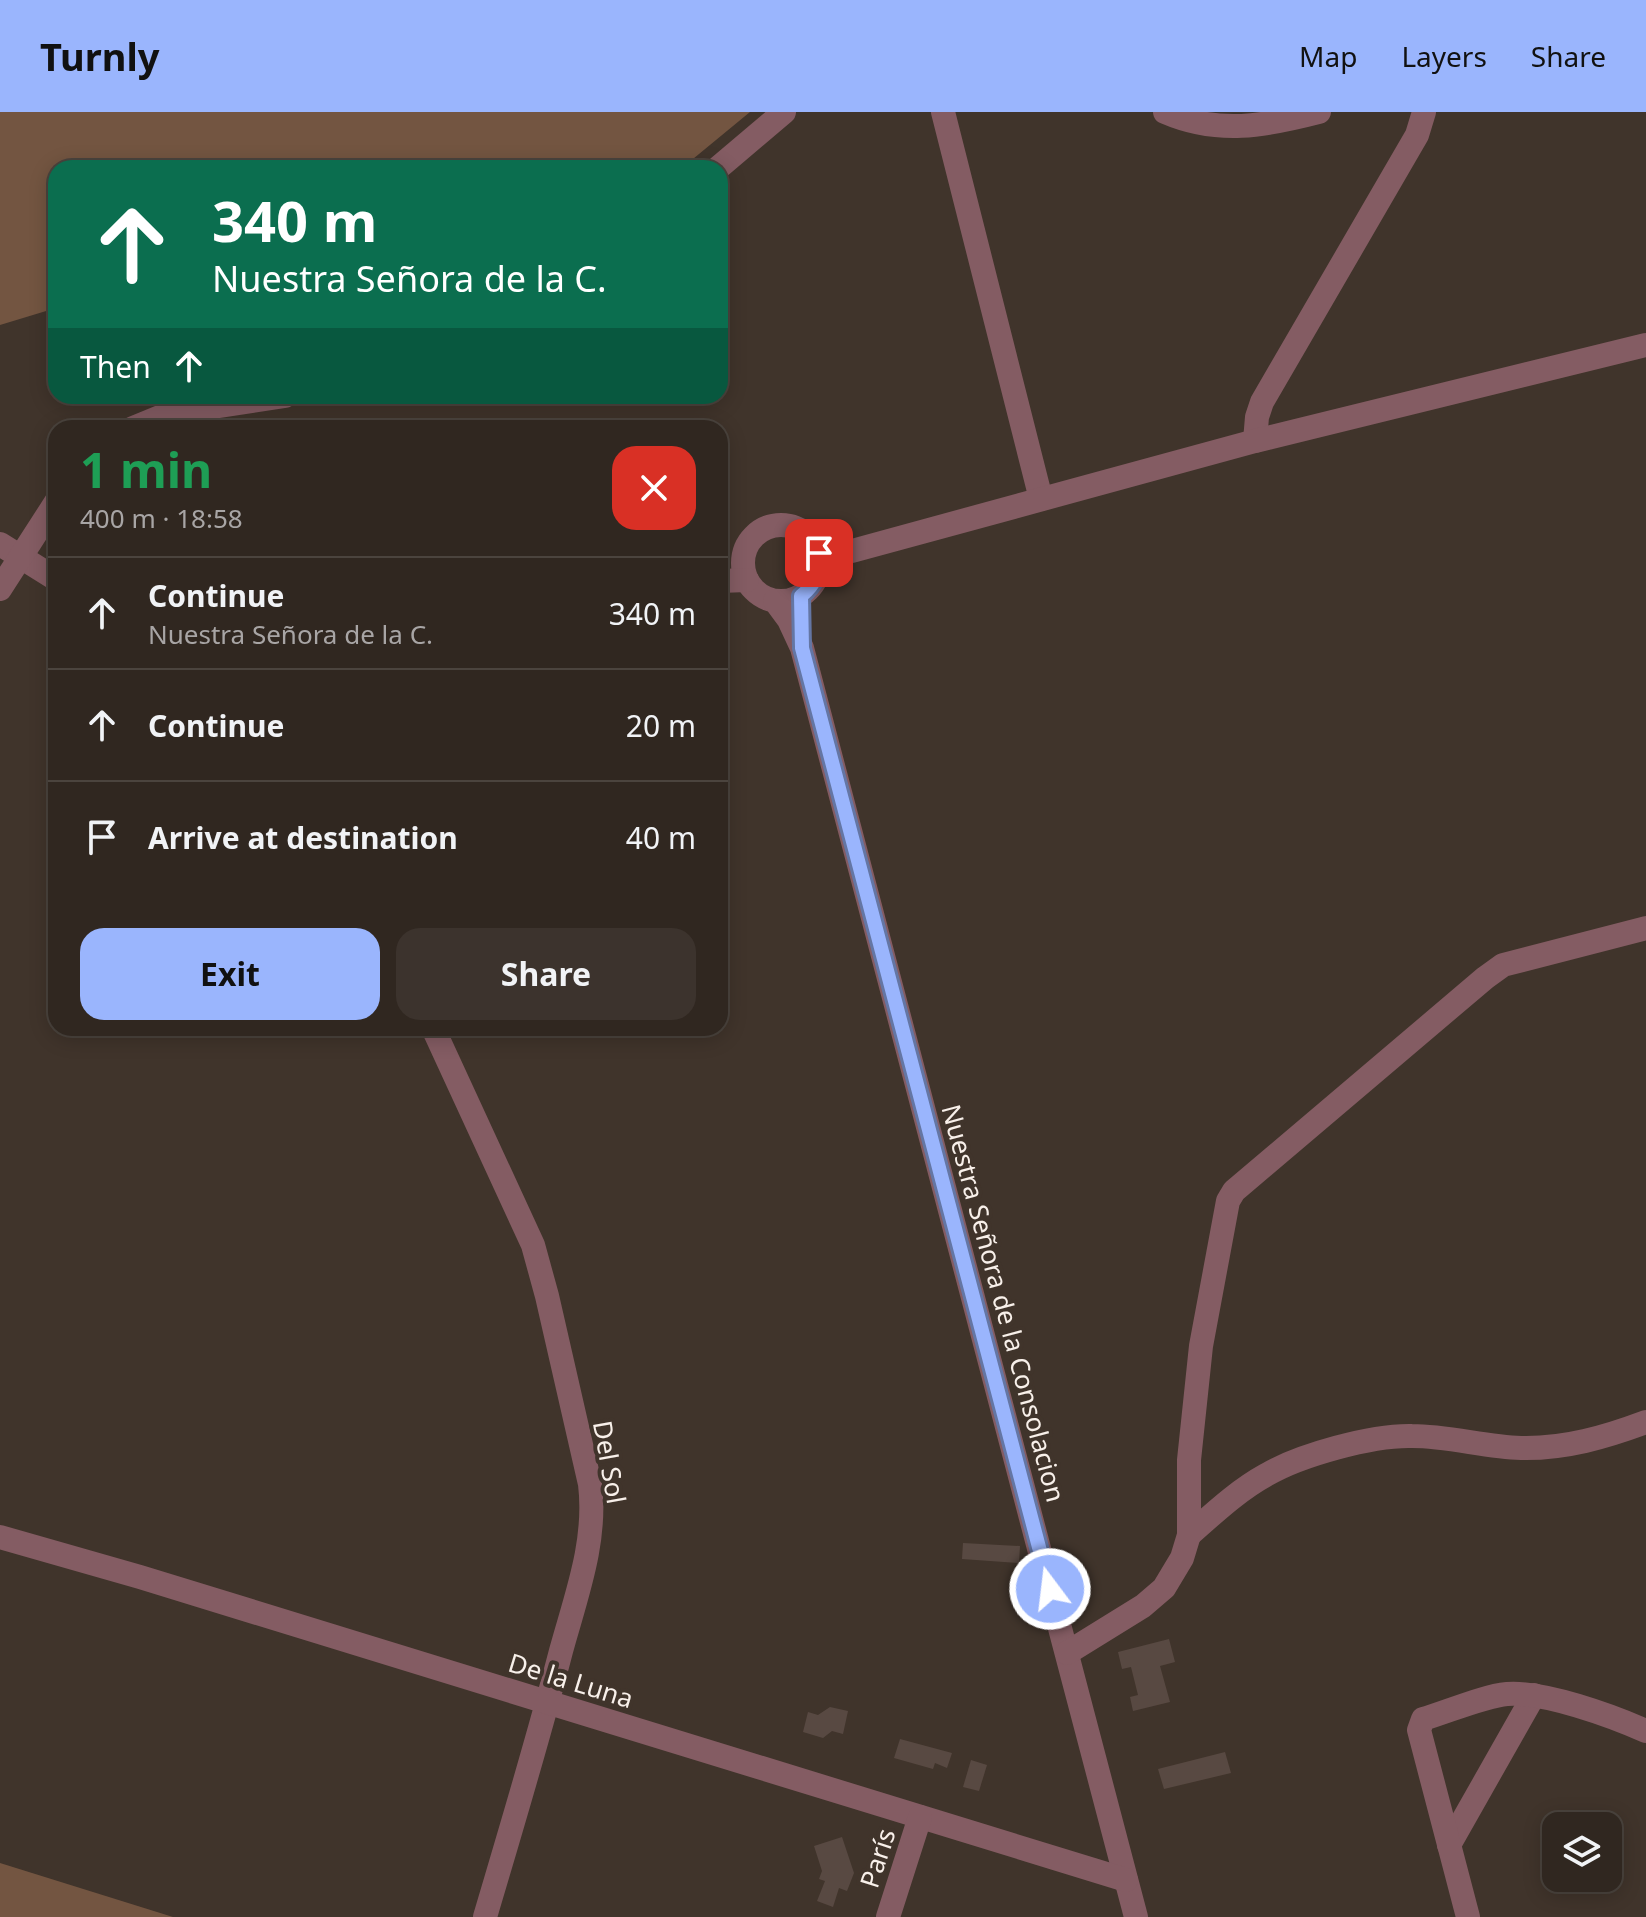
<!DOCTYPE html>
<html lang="en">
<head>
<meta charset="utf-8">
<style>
  :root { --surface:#302720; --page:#3c332d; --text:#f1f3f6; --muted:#a8a5a5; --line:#4b443e; --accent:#9ab5fd }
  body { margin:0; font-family:"Noto Sans",sans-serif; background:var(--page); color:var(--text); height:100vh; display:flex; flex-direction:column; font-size:30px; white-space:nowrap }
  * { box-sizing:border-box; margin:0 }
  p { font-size:26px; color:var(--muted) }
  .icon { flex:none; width:44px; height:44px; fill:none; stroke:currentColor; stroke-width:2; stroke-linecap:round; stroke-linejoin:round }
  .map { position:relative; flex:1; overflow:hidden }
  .sheet { position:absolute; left:48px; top:308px; width:680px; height:616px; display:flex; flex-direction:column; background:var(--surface); border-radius:24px; box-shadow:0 4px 20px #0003,0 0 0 2px var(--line) }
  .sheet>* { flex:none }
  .top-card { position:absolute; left:48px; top:48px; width:680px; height:244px; border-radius:24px; box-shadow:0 4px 20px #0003,0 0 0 2px var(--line); background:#0b6e4f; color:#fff; overflow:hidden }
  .buttons { position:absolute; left:1542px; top:1700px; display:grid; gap:16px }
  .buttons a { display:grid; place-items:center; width:80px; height:80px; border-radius:16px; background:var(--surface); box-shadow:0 4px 20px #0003,0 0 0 2px var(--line); font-size:40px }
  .pin { position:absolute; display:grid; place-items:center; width:68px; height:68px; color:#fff; margin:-34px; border-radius:16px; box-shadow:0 4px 12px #0006 }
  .me { position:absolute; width:88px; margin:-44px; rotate:345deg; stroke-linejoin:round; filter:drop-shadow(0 0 6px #0008) }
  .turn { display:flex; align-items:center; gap:28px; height:168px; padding:0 32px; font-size:36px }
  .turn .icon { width:104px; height:104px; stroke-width:2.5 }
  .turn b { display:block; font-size:56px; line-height:68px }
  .then { display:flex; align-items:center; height:76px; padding:0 32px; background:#0003; gap:16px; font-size:30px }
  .round { display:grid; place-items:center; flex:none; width:84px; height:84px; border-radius:24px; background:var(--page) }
  .overview { display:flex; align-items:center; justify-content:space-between; height:136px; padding:0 32px }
  h1 { font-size:48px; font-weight:700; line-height:60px; color:#1e9e55 }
  .action { display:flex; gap:16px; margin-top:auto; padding:16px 32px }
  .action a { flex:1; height:92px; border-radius:24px; background:var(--accent); color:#111; font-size:32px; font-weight:700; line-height:92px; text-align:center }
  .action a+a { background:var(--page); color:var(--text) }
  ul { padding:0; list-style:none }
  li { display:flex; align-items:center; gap:24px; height:112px; padding:0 32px; border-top:2px solid var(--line) }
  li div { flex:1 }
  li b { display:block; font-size:30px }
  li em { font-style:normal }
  header { display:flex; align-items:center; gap:48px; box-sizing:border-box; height:112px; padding:0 40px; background:var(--accent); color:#111 }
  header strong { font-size:38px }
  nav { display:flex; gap:44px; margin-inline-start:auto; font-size:28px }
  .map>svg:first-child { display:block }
  .green { fill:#735541 }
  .building { fill:#584942 }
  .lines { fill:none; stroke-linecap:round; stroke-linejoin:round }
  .minor { stroke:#845c63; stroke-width:24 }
  .route-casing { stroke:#6476a4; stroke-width:20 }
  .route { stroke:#9ab5fd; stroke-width:14 }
  .labels { text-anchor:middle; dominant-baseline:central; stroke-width:8; stroke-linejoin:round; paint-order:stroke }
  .street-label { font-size:26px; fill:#f8f0ea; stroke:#40342b }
</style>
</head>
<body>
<header>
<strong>Turnly</strong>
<nav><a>Map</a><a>Layers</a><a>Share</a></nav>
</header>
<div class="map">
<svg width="1646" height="1805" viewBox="0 0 1646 1805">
  <rect width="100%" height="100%" fill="#40342b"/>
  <g class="green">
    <polygon points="0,0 750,0 682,56 56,56 56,196 0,213"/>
    <polygon points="0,1751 173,1805 0,1805"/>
  </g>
  <g class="building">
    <polygon points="963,1431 1020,1434 1019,1451 962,1447"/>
    <polygon points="1169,1527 1175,1550 1160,1554 1170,1590 1133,1599 1130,1585 1138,1583 1131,1555 1122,1557 1118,1540"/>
    <polygon points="830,1595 848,1599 843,1622 832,1619 823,1626 803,1620 808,1600 818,1603"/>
    <polygon points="900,1627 952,1641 947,1656 935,1651 933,1657 894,1646"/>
    <polygon points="1225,1640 1231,1661 1164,1677 1158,1657"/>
    <polygon points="971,1648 987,1653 979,1679 963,1675"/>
    <polygon points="842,1725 854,1761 847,1779 839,1776 833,1795 817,1789 825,1769 819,1767 822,1759 814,1734"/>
  </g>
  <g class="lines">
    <g class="minor">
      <polyline points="943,0 1041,387"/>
      <path d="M1165 0C1218 23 1265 14 1319 0"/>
      <polyline points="718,56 784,0"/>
      <polyline points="133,316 167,302 285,284"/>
      <polyline points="1255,329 1257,305 1262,290 1417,23 1424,0"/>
      <circle cx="781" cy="451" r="38"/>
      <polyline points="0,432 56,467"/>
      <polyline points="819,441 852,439 1255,329 1646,233"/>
      <polyline points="720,469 747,468"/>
      <polyline points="0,477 56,390"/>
      <polyline points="775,489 789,508 802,536 1136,1805"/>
      <path d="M433 916 533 1133 547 1184 590 1372C597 1430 576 1484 561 1539 538 1628 511 1717 485 1805"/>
      <path d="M1189 1423C1213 1402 1237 1379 1266 1363 1300 1343 1372 1323 1412 1324 1449 1324 1485 1335 1521 1336 1565 1337 1606 1325 1646 1310"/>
      <polyline points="0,1425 140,1465 1126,1768"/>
      <polyline points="1067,1541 1143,1494 1164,1476 1182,1446 1189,1423 1189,1348 1201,1234 1228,1089 1234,1079 1485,866 1503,853 1646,816"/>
      <polyline points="1449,1733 1534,1583"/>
      <polyline points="888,1805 920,1705"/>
      <path d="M1468 1805 1419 1618 1423 1607C1447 1600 1484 1584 1507 1582 1544 1579 1612 1604 1646 1619"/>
    </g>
  </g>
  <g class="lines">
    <defs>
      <path id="route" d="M819 441C820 460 816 472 801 484L802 536 1050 1477"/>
    </defs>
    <use href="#route" class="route-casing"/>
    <use href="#route" class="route"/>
  </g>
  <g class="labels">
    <g class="street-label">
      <text transform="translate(1004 1191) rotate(75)">Nuestra Señora de la Consolacion</text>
      <text transform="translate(610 1350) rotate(80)">Del Sol</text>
      <text transform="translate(571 1568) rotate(17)">De la Luna</text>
      <text transform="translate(877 1746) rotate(-72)">París</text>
    </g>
  </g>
</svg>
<div class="buttons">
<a><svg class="icon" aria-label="layers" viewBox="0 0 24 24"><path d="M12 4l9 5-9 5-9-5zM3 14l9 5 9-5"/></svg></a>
</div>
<div class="pin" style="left:819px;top:441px;background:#d93025"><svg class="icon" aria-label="arrive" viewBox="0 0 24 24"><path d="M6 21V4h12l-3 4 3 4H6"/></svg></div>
<svg class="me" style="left:1050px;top:1477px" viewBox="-20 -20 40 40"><circle r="17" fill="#9ab5fd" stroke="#fff" stroke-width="3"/><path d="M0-11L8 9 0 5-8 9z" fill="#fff"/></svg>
<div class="top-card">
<div class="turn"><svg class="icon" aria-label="ahead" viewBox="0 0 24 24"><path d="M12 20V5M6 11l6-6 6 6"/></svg><div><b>340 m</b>Nuestra Señora de la C.</div></div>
<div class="then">Then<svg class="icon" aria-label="ahead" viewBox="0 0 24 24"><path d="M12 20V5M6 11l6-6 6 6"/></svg></div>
</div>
<section class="sheet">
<div class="overview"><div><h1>1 min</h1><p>400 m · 18:58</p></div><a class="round" style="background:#d93025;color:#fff"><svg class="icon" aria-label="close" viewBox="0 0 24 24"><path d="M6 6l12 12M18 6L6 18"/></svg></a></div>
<ul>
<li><svg class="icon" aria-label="ahead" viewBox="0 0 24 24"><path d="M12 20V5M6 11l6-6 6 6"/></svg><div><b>Continue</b><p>Nuestra Señora de la C.</p></div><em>340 m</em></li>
<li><svg class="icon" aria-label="ahead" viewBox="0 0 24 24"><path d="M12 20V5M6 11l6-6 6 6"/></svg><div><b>Continue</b></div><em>20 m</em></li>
<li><svg class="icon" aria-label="arrive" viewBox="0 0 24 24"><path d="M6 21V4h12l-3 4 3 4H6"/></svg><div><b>Arrive at destination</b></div><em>40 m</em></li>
</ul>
<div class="action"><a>Exit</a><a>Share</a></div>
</section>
</div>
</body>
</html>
